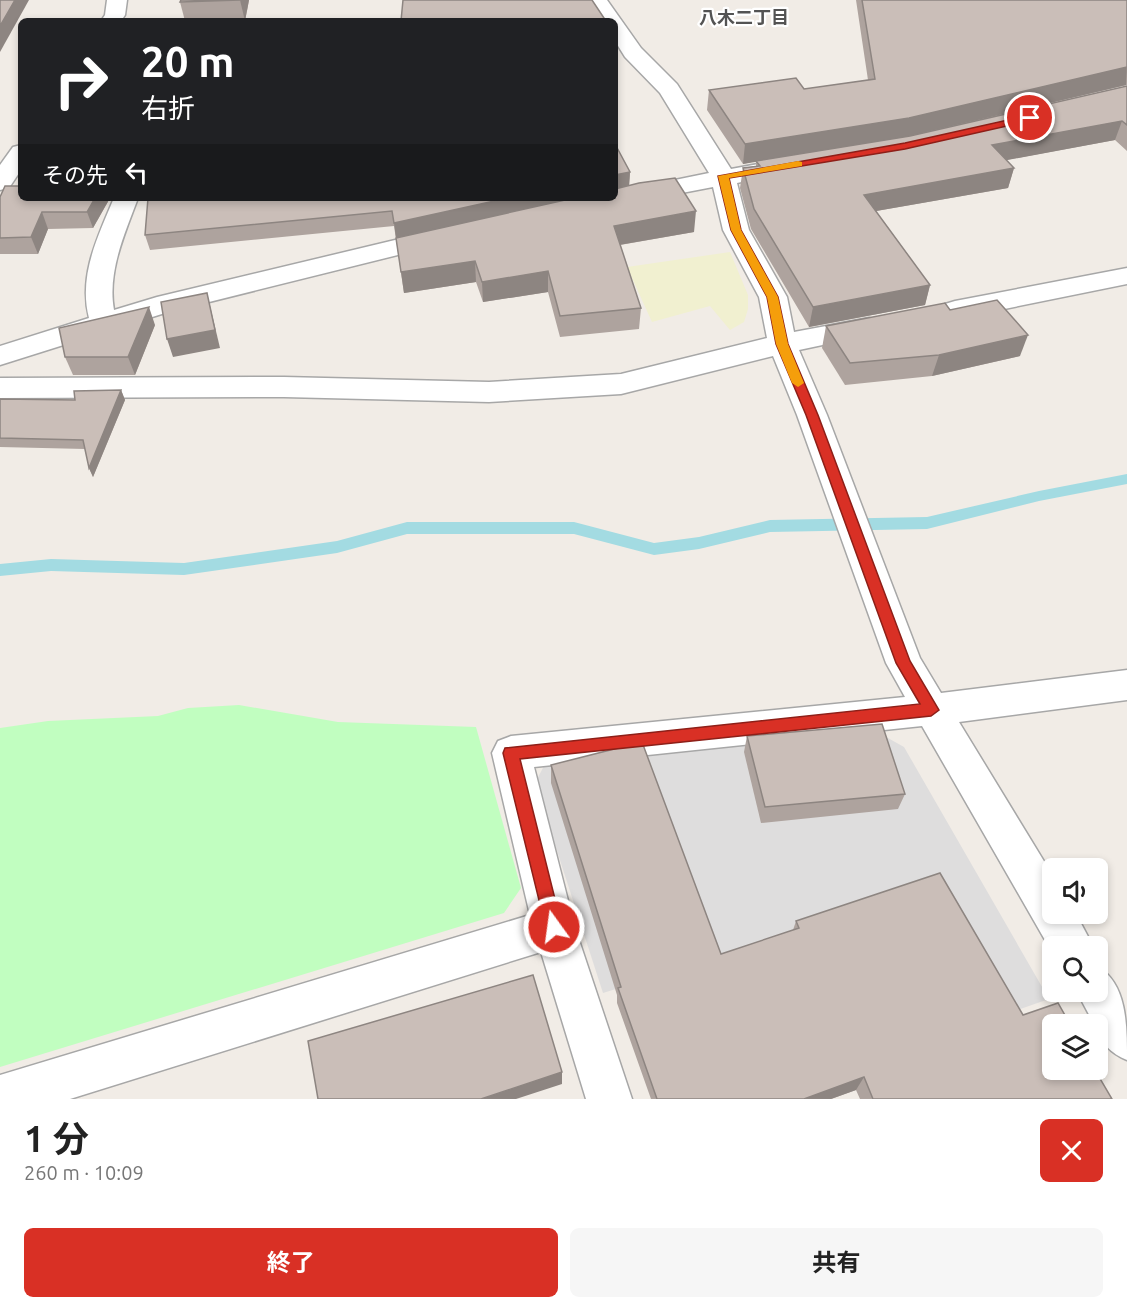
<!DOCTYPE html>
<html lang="ja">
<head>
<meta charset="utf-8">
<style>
  :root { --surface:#fff; --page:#f6f6f6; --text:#222; --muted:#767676; --accent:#d93025 }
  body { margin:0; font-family:Ubuntu,"Noto Sans JP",sans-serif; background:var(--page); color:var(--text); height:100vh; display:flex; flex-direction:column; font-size:22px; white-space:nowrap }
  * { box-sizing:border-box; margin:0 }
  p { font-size:20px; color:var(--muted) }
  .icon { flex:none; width:33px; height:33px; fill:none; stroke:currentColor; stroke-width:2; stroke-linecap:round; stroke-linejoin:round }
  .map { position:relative; height:1099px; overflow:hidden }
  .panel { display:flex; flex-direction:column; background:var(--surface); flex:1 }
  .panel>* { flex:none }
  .guide { position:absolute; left:18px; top:18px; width:600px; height:183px; border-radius:9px; box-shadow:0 3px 9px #0003; background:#202124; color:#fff; overflow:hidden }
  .fabs { position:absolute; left:1042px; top:858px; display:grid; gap:12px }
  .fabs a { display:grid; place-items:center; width:66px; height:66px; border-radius:9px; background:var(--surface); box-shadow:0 3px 9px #0003; font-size:30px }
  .pin { position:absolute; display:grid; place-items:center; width:51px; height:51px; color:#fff; margin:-26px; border:3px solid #fff; border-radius:50%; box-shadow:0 2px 6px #0007 }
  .me { position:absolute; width:66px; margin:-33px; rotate:346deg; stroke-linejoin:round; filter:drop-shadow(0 0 4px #0008) }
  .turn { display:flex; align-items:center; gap:21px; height:126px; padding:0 24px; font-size:27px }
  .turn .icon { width:78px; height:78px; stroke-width:2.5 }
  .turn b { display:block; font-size:42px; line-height:51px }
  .then { display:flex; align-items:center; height:57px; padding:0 24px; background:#0003; gap:12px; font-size:22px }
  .round { display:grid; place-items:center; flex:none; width:63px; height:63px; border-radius:9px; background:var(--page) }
  .summary { display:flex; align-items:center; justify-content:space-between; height:102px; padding:0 24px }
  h1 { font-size:36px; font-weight:700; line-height:45px }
  .action { display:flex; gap:12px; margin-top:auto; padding:12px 24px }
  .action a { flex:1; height:69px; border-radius:9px; background:var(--accent); color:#fff; font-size:24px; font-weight:700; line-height:69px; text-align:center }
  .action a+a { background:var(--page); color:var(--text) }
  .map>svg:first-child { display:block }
  .residential { fill:#dedddd }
  .farmland { fill:#f1f0d0 }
  .park { fill:#c1fec0 }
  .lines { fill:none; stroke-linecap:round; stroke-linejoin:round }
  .stream { fill:#a3dbe2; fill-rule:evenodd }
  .minor-casing { stroke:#a7a7a7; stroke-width:3 }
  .minor { fill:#fff; fill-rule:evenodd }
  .wall { fill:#aea39e }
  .shaded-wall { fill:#8d8581 }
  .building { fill:#cabeb8; stroke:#8d8581; stroke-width:1.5 }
  .route { fill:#d93025; stroke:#8d1f18; stroke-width:1.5 }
  .slow { fill:#f59e0b }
  .labels { text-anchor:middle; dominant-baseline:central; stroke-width:4.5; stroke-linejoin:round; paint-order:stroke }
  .far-neighbourhood-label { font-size:18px; font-weight:bold; fill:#535353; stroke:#fff }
</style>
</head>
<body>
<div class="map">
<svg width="1127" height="1099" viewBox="0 0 1127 1099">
  <rect width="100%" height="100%" fill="#f1ece6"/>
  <polygon class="residential" points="870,728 904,747 1049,999 838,1072 777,939 603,993 535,783 545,764"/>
  <polygon class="farmland" points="730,252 748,295 748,309 744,322 730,330 710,306 652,322 627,267"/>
  <polygon class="park" points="239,705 338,722 476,727 521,888 504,913 0,1067 0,728 48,721 158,716 188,708"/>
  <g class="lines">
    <polygon class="stream" points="1127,474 1127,484 1039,501 927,529 770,532 699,549 654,555 574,534 407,534 337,553 184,575 51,571 0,576 0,564 51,559 184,563 337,541 407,522 574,522 654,543 699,537 770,520 927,517 1039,491"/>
    <defs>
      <g id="minor">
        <polygon points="107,0 127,0 125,15 121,21 101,21 105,15"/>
        <polygon points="587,0 607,0 641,48 677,84 731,169 785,159 794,161 797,166 794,171 737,183 749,230 787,297 794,332 869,318 879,321 883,327 879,333 799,350 827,415 920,658 941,693 1127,670 1127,700 959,722 1053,876 1053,914 1076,914 1093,946 1053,946 1053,954 922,726 534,767 575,928 632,1099 586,1099 541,952 70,1099 0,1099 0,1075 530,915 492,753 498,741 511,736 905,697 886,663 797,415 773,356 621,394 489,402 284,397 0,398 0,378 284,377 489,382 621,374 767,338 759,297 723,230 713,187 635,202 626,200 623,195 626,190 709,173 660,93 625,57 615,41 615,21 602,21"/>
        <polygon points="21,145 21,170 9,188 0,190 0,165 13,147"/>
        <path d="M114 198H138C125 233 107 272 114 310L157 297 441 229 450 232 454 237 450 242 165 313 0 365V346L89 318C78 276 98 236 114 198Z"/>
        <polygon points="1127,268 1127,284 955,319 945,316 941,310 945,304 955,301"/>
        <path d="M1098 967C1127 984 1127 1025 1127 1060 1112 1054 1098 1042 1098 1024H1094L1077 992H1098Z"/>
      </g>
    </defs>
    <use href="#minor" class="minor-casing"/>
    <use href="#minor" class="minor"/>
  </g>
  <g class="wall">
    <polygon points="181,0 249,0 245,21 185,21 180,2"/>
    <polygon points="856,0 1127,0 1127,85 905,137 1127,86 1127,151 1115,140 1006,160 1014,168 1008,188 876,211 930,285 925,305 809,327 751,229 740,188 743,168 756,166 756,161 743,164 707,110 709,90 804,89 868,80"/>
    <polygon points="630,172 629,186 694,232 620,245 641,308 639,329 560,337 548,292 483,302 476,282 404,293 394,226 150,250 145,235 148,198 615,198"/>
    <polygon points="0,197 110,198 93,228 48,229 38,254 0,254"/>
    <polygon points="950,310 1020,356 932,376 845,385 822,348 826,326"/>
    <polygon points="155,325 135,375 73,375 65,357"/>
    <polygon points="121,390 125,400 93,477 89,468 85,449 0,447 0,399 75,400"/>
    <polygon points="747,736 905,794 898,809 761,823 744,752"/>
    <polygon points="551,765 721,954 793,930 796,921 1023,1015 1112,1099 860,1099 856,1090 831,1099 651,1099 617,1003 617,995 551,783"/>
  </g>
  <g class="shaded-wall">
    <polygon points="15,0 29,0 0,52 0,26"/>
    <polygon points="240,0 249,0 245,21"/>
    <polygon points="1127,67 1126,85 905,137 743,164 745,144"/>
    <polygon points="1122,121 1115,140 986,164 992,145"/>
    <polygon points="1014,168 1008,188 859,214 864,195"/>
    <polygon points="630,172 629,187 615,190 615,175"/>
    <polygon points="95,198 110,198 93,228 87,212"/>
    <polygon points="508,198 575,198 396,238 394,223"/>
    <polygon points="696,211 694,232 613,246 614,226"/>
    <polygon points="42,212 48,229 38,254 31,237"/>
    <polygon points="475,261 476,282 404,293 401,272"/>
    <polygon points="548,271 548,292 483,302 482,282"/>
    <polygon points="930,285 925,305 809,327 813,307"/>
    <polygon points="207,293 220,348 173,357 167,339"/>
    <polygon points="149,307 155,325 135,375 128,357"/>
    <polygon points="1028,335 1020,356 932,376 939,355"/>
    <polygon points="121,390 125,400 93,477 89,468"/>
    <polygon points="562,1072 562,1084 516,1099 481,1099"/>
    <polygon points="864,1077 856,1090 831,1099 804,1099"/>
  </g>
  <g class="building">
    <polygon points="0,0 15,0 0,26"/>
    <polygon points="181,0 240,0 180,2"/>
    <polygon points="403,0 592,0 606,21 401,21"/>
    <polygon points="862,0 1127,0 1127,67 909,118 745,144 709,90 796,78 804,89 875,79"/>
    <polygon points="1127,86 1127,125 1122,121 992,145 1014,168 864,195 930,285 813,307 754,209 743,168 760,166 756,161 910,136"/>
    <polygon points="615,144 630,172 615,175"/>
    <polygon points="675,178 696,211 614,226 641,308 560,316 548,271 482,282 475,261 401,272 396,238 574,198 615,198 615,189 639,183"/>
    <polygon points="21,184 21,198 95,198 87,212 42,212 31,237 0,238 0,197 5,186 19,186"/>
    <polygon points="148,198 508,198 394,223 392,211 145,235"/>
    <polygon points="207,293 215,330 167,339 161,302"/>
    <polygon points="997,300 1028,335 939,355 850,363 826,326 945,303 950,310"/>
    <polygon points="149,307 128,357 65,357 59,328"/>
    <polygon points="121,390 89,468 83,440 0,438 0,399 75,400 74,391"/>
    <polygon points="882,724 905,794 765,807 747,736"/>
    <polygon points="642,742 721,954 799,928 796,921 940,873 1023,1015 1058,1003 1070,1024 1053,1024 1053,1070 1095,1070 1112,1099 873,1099 864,1077 804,1099 657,1099 618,988 621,987 551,765"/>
    <polygon points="533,975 562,1072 481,1099 318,1099 308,1041"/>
  </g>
  <polygon class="route" points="1030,115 1035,118 1033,120 905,149 729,178 741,230 778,297 788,344 818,415 910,661 939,710 931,716 520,759 562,927 560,933 554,936 547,933 503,753 505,748 920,704 896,663 806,415 776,344 767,297 731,230 718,176 905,143"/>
  <polygon class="slow" points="798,161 802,162 802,166 729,178 741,230 778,297 788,344 804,383 798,387 792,383 776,344 767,297 731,230 718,176"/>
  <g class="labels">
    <g class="far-neighbourhood-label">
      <text x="744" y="17">八木二丁目</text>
    </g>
  </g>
</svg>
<div class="fabs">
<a><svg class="icon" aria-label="sound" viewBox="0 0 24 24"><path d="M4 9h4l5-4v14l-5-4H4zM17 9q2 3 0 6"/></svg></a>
<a><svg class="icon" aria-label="search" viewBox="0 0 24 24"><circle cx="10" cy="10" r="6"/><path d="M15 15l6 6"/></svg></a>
<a><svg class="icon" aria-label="layers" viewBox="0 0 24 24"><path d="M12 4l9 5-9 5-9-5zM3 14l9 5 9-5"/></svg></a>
</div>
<div class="pin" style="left:1030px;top:118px;background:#d93025"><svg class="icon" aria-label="arrive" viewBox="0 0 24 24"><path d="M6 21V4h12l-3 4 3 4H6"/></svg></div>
<svg class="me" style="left:554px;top:927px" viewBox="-20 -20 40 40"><circle r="17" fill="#d93025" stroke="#fff" stroke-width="3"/><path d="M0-11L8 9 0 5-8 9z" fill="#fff"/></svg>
<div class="guide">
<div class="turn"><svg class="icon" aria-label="right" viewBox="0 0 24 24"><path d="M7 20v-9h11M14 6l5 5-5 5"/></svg><div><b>20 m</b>右折</div></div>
<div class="then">その先<svg class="icon" aria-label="left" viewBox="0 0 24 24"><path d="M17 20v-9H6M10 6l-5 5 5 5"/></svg></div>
</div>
</div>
<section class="panel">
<div class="summary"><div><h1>1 分</h1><p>260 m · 10:09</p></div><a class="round" style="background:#d93025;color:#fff"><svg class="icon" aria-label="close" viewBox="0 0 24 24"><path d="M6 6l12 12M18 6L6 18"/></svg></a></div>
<div class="action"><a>終了</a><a>共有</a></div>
</section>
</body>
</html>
